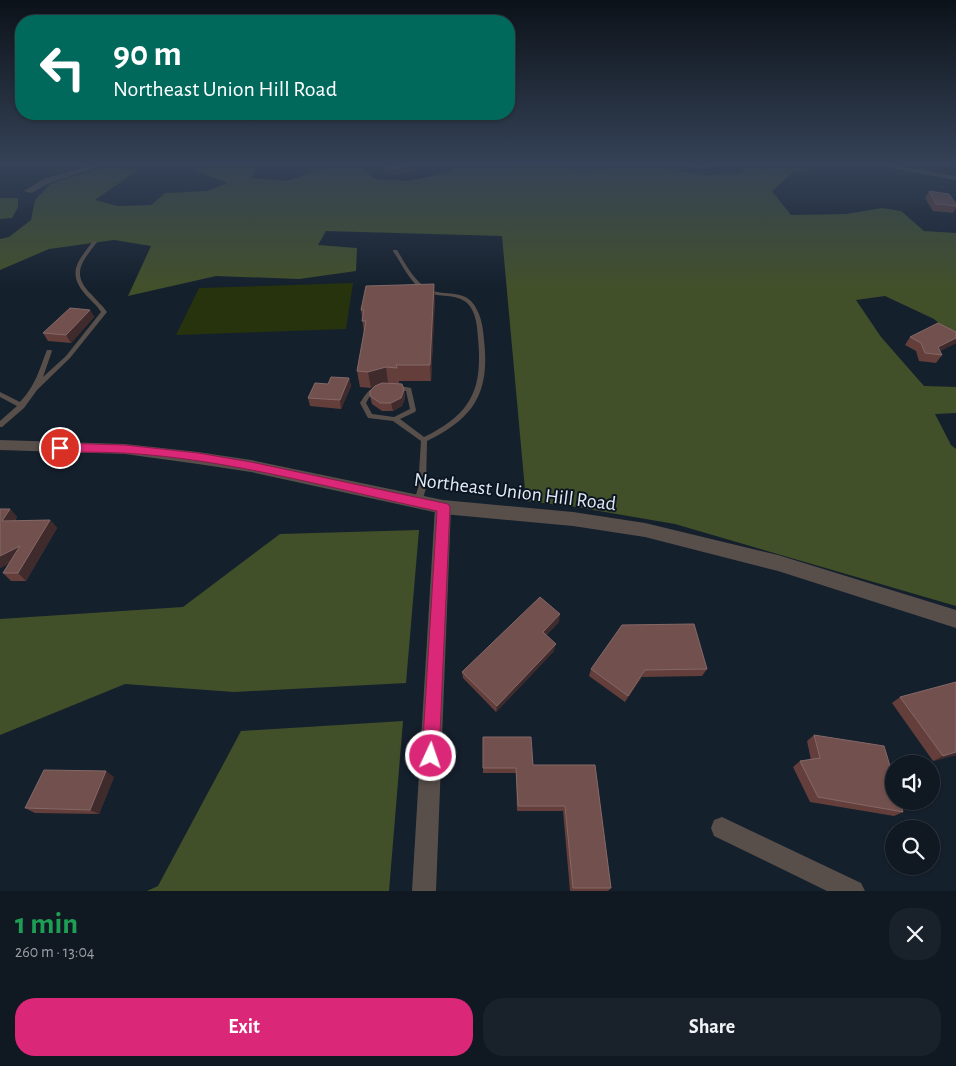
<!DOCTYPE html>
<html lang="en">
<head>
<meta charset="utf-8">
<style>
  :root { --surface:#101822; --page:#19212a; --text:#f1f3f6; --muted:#9ca0a5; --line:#303740; --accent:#db2777 }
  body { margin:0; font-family:"Alegreya Sans",sans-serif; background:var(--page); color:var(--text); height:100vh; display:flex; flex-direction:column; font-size:19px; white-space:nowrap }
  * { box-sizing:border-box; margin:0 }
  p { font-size:16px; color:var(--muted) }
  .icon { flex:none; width:28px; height:28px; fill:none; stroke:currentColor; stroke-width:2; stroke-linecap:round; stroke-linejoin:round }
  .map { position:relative; height:891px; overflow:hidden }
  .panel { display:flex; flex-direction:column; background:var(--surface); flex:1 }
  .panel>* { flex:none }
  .banner { position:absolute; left:15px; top:15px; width:500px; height:105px; border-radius:20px; box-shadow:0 1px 4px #0004,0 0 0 1px var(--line); background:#00695c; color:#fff; overflow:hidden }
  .tools { position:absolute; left:885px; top:755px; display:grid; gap:10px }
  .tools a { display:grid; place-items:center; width:55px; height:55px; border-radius:50%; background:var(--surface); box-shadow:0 1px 4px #0004,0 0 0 1px var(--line); font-size:25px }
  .pin { position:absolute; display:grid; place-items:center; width:42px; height:42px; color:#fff; margin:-21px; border:2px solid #fff; border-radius:50%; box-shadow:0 1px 5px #0007 }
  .me { position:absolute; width:55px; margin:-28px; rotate:3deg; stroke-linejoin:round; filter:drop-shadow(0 0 4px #0008) }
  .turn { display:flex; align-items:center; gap:18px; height:105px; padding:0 15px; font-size:22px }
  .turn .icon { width:65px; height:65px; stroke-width:2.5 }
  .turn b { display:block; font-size:35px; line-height:42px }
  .round { display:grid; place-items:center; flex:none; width:52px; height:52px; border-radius:20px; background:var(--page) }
  .overview { display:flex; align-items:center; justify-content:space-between; height:85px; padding:0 15px }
  h1 { font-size:30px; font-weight:700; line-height:38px; color:#1e9e55 }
  .button { display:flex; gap:10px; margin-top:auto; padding:10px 15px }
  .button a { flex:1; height:58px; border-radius:20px; background:var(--accent); color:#fff; font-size:20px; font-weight:700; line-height:58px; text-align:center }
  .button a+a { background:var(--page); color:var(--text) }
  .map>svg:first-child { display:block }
  .green { fill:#26330c }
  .forest { fill:#42502a }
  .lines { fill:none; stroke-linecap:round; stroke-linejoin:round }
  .service { fill:#584f4b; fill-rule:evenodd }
  .minor { fill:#584f4b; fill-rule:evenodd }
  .tertiary { fill:#584f4b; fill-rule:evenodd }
  .wall { fill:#643e3a }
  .shaded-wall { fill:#3f2a2c }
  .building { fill:#72504e; stroke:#846868 }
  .route { fill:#db2777; stroke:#8e194d }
  .labels { text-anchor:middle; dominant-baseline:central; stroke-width:4; stroke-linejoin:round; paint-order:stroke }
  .street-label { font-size:20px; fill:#e2eaf3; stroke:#0c1623 }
</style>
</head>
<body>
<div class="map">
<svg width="956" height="891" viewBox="0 0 956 891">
  <rect width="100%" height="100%" fill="#15202d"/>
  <polygon class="green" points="353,283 346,329 176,335 199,288"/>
  <g class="forest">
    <polygon points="201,163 260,163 250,178 287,181 333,164 357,164 375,179 408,181 452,172 455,163 548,163 581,170 644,165 706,175 742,173 746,163 836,163 794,171 772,191 791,215 846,214 882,208 901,211 924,231 956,233 956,337 934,319 885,296 856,300 881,337 924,386 956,387 956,413 935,414 951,445 956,449 956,606 675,524 576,507 526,501 502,236 326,231 318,245 357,248 356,271 299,279 216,276 128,296 151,246 114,240 49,249 0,270 0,239 9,237 31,220 35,200 50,184 110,165 136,171 95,200 118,206 151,205 165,193 207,191 227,183 190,168"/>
    <polygon points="0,198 18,198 18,207 12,218 0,219"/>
    <polygon points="419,530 406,683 234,692 125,684 0,735 0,619 183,607 280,534"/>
    <polygon points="403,721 389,891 147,891 158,886 241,731"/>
  </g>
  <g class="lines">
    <g class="service">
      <polygon points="224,163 229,163 222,167 220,167 220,165"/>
      <path d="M93 241 97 242C83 261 70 273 91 294 96 300 102 305 107 312L70 358 37 390 24 408 2 427H0V421L17 406 0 397V392L20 402C36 385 39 370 47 350H51L52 351 43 377 66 356 101 312C97 305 90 300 85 294 66 272 79 260 93 241Z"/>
      <path d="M393 250H397C405 263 414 281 428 289 441 296 460 290 471 301 481 312 483 327 484 340 490 393 474 418 427 441L426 488 422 502 421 504 418 505 415 504 414 502 418 488 421 441 393 421 368 418 360 403C365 395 370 386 380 387L381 388 371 394 366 403 372 414 394 417 410 409 406 391 395 389 392 387 395 385 411 388 416 410 415 412 400 419 424 437C471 414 483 390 478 338 477 326 476 311 467 303 456 293 439 298 426 292 411 285 402 264 393 251Z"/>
    </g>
    <g class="minor">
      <polygon points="98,163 110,163 50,183 31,193 24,191 44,179"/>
      <polygon points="666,163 724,163 706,169 669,166"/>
      <polygon points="865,163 882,163 956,176 956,180"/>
      <polygon points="443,501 448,503 451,507 436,891 412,891 435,507 438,503"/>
      <polygon points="722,817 861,883 865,891 827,891 714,836 711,828 714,820"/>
    </g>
    <polygon class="tertiary" points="0,440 125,444 198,452 251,460 443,500 573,512 645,523 778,555 956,610 956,628 778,571 645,537 573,526 443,514 251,472 198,464 125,454 0,450"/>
  </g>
  <g class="wall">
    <polygon points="929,191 956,204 956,208 953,213 933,211 925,198"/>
    <polygon points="435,299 431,381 399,381 399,384 387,383 404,390 405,398 402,406 393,411 382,411 372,404 370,396 374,387 371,388 360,387 357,371 364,333 361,310"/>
    <polygon points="90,310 94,317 71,343 48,341 43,333"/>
    <polygon points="956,332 956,343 940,351 942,355 936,363 919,361 916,351 905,345 910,337"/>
    <polygon points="349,378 351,386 341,409 310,406 308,398 328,384"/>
    <polygon points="10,509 17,517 15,521 50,520 57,528 26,581 11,581 3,573 9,563 0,568"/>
    <polygon points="559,622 546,635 554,651 496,712 463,678 462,672"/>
    <polygon points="591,669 707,669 702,676 642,677 625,702 589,676"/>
    <polygon points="956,682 956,755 933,761 892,703 900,697"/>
    <polygon points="814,735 903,812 894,816 810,802 793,767 800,761 811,760 807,741"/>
    <polygon points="483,737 533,765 595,765 611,888 608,891 570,891 563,811 517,811 516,773 483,773"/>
    <polygon points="114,777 99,814 35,813 25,808"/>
  </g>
  <g class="shaded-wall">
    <polygon points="412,163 419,163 411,172 385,176 384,170"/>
    <polygon points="434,284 435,299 431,381 430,365"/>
    <polygon points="90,310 94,317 71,343 66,335"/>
    <polygon points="956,338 956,343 935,354 938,347"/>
    <polygon points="386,367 388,383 371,388 368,372"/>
    <polygon points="349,378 351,386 341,409 340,400"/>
    <polygon points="404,390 405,398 402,406 393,411 391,403"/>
    <polygon points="10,509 17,517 9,529 2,521"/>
    <polygon points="50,520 57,528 26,581 18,573"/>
    <polygon points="20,546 28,554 0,568 0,556"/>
    <polygon points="560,614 559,622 541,639 543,632"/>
    <polygon points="556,644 554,651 496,712 497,706"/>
    <polygon points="645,670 642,677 625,702 628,696"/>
    <polygon points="956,752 956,755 933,761 943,756"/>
    <polygon points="106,771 114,777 99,814 90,810"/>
  </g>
  <g class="building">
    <polygon points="391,163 412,163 411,165 384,170"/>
    <polygon points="929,191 949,194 956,204 956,206 936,204"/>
    <polygon points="434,284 430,365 396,365 397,368 386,367 368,372 357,371 366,321 362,321 364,310 361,310 366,286"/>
    <polygon points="70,308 90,310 66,335 43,333"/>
    <polygon points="938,323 956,332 956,338 938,347 942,355 925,353 921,343 910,337"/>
    <polygon points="331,377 349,378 340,400 308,398 315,383 328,384"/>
    <polygon points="382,383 402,384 404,390 401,398 391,403 380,403 370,396 370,391 375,386"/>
    <polygon points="0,509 10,509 2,521 50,520 18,573 3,573 20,546 0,556"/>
    <polygon points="540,597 560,614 543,632 556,644 497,706 462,672"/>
    <polygon points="694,624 707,669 645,670 628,696 591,669 622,625"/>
    <polygon points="956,682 956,752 943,756 900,697"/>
    <polygon points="814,735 884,746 894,779 894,801 900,801 903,812 818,797 800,761 820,758"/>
    <polygon points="483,737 531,737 533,765 595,765 611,888 573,888 565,806 518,806 516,768 483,768"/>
    <polygon points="44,770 106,771 90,810 25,808"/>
  </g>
  <linearGradient id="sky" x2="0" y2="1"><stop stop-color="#0c1219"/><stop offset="0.57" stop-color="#354257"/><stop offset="1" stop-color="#354257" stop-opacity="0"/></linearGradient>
  <rect width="956" height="288" fill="url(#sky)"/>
  <path class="route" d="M60 443 125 445 198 453 251 462 448 504 450 507 439 756 437 762 431 764 425 762 422 756 437 511C334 489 229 459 124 453 103 452 81 452 60 452L54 448Z"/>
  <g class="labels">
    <g class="street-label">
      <text transform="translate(515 492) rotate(7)">Northeast Union Hill Road</text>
    </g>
  </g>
</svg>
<div class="tools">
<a><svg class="icon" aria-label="sound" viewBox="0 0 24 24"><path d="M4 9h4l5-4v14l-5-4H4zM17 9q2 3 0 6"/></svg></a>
<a><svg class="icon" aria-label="search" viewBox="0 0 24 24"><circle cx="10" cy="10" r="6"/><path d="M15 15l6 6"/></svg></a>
</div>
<div class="pin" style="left:60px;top:448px;background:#d93025"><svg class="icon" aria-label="arrive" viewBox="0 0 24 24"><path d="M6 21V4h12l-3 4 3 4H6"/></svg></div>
<svg class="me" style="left:431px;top:756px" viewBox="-20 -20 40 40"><circle r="17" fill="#db2777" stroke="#fff" stroke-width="3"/><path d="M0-11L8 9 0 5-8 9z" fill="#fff"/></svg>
<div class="banner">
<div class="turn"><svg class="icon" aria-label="left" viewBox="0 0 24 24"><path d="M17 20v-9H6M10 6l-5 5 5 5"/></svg><div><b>90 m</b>Northeast Union Hill Road</div></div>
</div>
</div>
<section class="panel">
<div class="overview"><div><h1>1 min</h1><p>260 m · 13:04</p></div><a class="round"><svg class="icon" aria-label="close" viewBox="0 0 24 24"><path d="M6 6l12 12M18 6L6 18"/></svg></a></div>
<div class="button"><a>Exit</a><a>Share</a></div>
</section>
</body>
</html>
